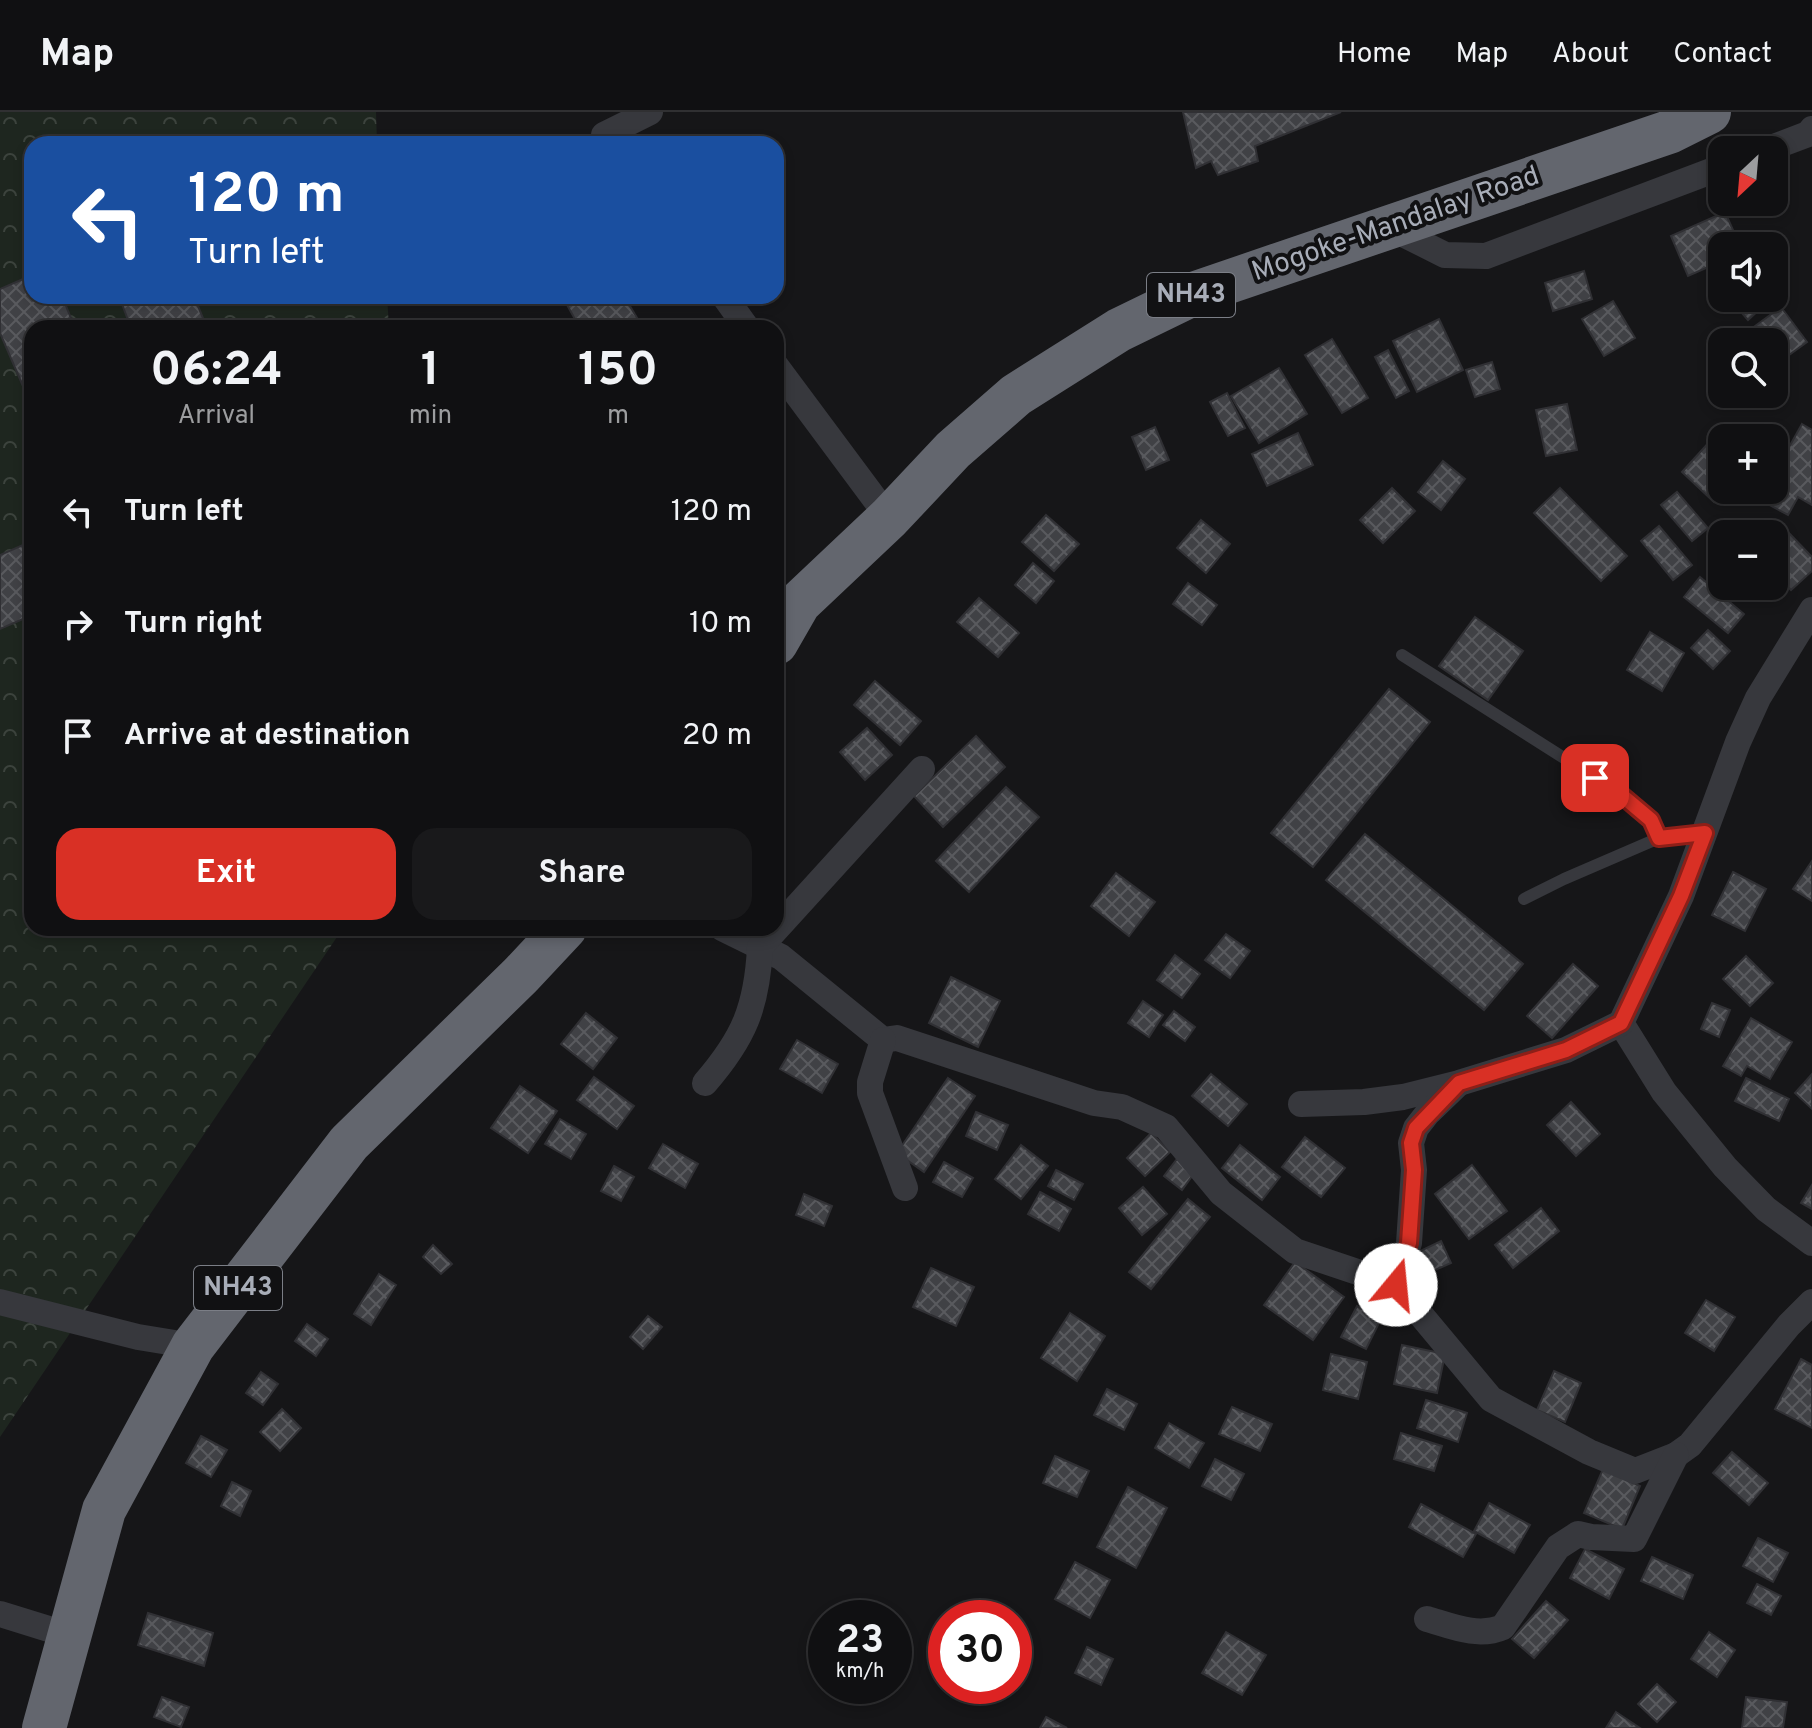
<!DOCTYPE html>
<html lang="en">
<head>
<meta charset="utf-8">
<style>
  :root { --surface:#101012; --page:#19191b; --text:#f1f3f6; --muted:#9c9d9f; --line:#303032; --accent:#d93025 }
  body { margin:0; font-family:Overpass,sans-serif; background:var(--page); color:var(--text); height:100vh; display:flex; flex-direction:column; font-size:30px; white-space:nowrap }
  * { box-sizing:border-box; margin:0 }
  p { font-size:26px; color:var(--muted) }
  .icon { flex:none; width:44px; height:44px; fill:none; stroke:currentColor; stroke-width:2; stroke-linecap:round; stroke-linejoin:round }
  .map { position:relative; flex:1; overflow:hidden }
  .panel { position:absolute; left:24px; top:208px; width:760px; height:616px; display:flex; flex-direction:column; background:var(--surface); border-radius:24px; box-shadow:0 4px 12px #0003,0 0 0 2px var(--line) }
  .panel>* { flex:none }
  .guide { position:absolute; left:24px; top:24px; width:760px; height:168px; border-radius:24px; box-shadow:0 4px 12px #0003,0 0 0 2px var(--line); background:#1a4fa0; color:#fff; overflow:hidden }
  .needle { width:52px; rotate:206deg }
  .tools { position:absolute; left:1708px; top:24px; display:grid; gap:16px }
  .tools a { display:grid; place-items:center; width:80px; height:80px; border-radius:16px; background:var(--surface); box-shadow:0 4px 12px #0003,0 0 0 2px var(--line); font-size:40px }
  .speed { position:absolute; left:808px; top:1488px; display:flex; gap:16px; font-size:40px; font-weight:700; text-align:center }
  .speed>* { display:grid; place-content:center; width:104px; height:104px; border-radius:50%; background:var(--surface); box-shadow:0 4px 12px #0003,0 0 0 2px var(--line); line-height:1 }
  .speed small { font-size:20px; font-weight:400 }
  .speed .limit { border:12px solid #d22; background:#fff; color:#111 }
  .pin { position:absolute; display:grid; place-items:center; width:68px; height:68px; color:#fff; margin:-34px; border-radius:16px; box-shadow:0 4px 12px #0006 }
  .me { position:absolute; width:88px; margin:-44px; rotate:17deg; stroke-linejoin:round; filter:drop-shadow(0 0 6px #0008) }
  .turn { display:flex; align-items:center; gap:28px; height:168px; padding:0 32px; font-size:36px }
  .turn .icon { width:104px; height:104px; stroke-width:2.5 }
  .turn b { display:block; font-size:56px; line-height:68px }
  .eta { display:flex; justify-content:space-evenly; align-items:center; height:136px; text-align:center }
  .eta b { font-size:48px; font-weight:700; line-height:56px }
  .button { display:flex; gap:16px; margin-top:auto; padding:16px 32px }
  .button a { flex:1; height:92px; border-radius:24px; background:var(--accent); color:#fff; font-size:32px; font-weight:700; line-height:92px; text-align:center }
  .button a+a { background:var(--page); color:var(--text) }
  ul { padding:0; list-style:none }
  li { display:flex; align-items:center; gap:24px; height:112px; padding:0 32px }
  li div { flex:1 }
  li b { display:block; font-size:30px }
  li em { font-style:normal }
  header { display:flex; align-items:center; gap:48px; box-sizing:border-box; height:112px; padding:0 40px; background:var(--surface); border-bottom:2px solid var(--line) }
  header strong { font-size:38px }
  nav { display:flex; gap:44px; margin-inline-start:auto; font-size:28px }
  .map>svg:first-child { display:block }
  .forest { fill:url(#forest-crowns) }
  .building { fill:url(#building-cross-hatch); stroke:#303034; stroke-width:2 }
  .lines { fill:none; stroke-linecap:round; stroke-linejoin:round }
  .lane { stroke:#37383d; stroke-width:12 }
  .street { stroke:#37383d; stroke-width:26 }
  .highway { stroke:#63666e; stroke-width:44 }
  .route-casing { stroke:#8d1f18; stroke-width:20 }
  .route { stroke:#d93025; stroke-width:14 }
  .labels { text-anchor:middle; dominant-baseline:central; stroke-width:8; stroke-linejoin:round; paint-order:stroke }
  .shield { fill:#111113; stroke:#7b7e86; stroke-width:2 }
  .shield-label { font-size:26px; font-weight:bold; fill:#a8adb8 }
  .street-label { font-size:28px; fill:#a8adb8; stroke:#111113 }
</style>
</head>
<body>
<header>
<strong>Map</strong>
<nav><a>Home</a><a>Map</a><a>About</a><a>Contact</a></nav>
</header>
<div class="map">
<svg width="1812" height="1616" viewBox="0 0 1812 1616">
  <defs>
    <pattern id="forest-crowns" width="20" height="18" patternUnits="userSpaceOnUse" patternTransform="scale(2)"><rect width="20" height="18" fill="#1e261f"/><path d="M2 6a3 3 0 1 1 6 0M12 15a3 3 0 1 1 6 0" fill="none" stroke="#3c433d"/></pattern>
    <pattern id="building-cross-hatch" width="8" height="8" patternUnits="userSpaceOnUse" patternTransform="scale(2)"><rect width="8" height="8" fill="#404145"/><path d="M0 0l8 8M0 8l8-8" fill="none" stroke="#595a5e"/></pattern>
  </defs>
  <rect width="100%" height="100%" fill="#161618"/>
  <polygon class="forest" points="0,0 376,0 377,32 32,32 32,184 387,184 389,216 32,216 32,816 343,816 0,1325"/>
  <g class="building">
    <polygon points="1183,0 1341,0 1255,34 1258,49 1218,63 1211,49 1196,56"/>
    <polygon points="1725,100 1740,134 1722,134 1722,149 1688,164 1671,124"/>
    <polygon points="1722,158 1722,179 1712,168"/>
    <polygon points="1584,159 1592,187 1553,199 1545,171"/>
    <polygon points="32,163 32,184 62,184 75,216 32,216 32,295 0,221 0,177"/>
    <polygon points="119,184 194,184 207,216 131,216"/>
    <polygon points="562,184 624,184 643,216 580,216"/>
    <polygon points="1729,186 1772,186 1748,208"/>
    <polygon points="1613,189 1635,226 1604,244 1582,207"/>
    <polygon points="1781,195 1807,230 1774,254 1774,230 1738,230 1736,228"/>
    <polygon points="1439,207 1463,258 1417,280 1393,229"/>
    <polygon points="1332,227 1368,286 1342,301 1305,243"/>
    <polygon points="1388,238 1409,279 1396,286 1375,245"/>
    <polygon points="1492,250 1500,277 1475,285 1466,258"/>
    <polygon points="1279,256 1307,302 1259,331 1231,284"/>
    <polygon points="1227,281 1245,316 1228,324 1210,290"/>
    <polygon points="1567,292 1577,338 1546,344 1536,298"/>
    <polygon points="1802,312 1812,318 1812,393 1798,385 1788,403 1764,390 1774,378 1775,372 1774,329 1788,337"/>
    <polygon points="1155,315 1169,348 1146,358 1132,325"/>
    <polygon points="1298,321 1313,353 1267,374 1252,342"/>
    <polygon points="1713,326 1722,334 1722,378 1725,378 1714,390 1682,360"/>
    <polygon points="1443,349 1465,367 1441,398 1418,380"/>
    <polygon points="1392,376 1415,399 1383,431 1360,408"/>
    <polygon points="1560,376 1627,444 1601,469 1534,401"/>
    <polygon points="1677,380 1708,416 1692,429 1661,393"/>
    <polygon points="1046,403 1079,432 1054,459 1022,430"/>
    <polygon points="1201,408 1230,432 1206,461 1177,436"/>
    <polygon points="1659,414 1692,453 1673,468 1641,429"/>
    <polygon points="1786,418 1812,445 1812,459 1791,478 1774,460 1774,430"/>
    <polygon points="32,429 32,503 0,517 0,443"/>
    <polygon points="1033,451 1054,469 1036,491 1015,473"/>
    <polygon points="1700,465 1744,502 1728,521 1684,485"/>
    <polygon points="1188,471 1217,493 1202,513 1173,492"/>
    <polygon points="979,486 1019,521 998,545 957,510"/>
    <polygon points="1475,505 1523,539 1488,588 1439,554"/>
    <polygon points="1708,518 1730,539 1713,557 1691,536"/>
    <polygon points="1650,520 1684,541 1662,579 1627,558"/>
    <polygon points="875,569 921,609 900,633 854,593"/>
    <polygon points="1389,577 1430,610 1313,755 1271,721"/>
    <polygon points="867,616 892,643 865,668 840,640"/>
    <polygon points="976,624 1005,655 943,715 914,684"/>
    <polygon points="1006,675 1039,705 969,780 936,749"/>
    <polygon points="1365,722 1523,852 1484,898 1326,768"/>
    <polygon points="1812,749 1812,789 1793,777"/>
    <polygon points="1733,760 1766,777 1745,819 1712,803"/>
    <polygon points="1116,761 1155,790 1129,824 1091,794"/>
    <polygon points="1226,822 1250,839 1230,866 1205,848"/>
    <polygon points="1175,843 1200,862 1182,886 1157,868"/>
    <polygon points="1746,844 1773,871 1750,894 1723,867"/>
    <polygon points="1573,852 1598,874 1552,926 1527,904"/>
    <polygon points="951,865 1000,889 978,935 929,911"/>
    <polygon points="1143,889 1163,903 1149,925 1128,911"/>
    <polygon points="1712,891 1730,898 1719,925 1701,917"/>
    <polygon points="1174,899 1195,915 1185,929 1163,913"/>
    <polygon points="586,901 617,926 593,957 561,932"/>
    <polygon points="1751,906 1792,930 1770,967 1747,954 1741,964 1723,954"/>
    <polygon points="797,928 838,952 822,981 780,957"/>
    <polygon points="1211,962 1247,992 1228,1014 1192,984"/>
    <polygon points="1812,962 1812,997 1795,981"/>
    <polygon points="594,965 634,994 617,1017 577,988"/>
    <polygon points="948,966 975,984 924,1060 897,1041"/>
    <polygon points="1746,966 1789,987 1779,1009 1735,989"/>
    <polygon points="520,974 557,999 528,1041 491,1016"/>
    <polygon points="1571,990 1600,1022 1576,1044 1547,1013"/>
    <polygon points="976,1000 1008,1013 997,1038 966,1024"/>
    <polygon points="560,1007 586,1022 571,1047 545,1032"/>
    <polygon points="1151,1021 1170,1040 1145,1064 1127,1046"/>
    <polygon points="1305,1025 1345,1056 1321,1085 1282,1055"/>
    <polygon points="663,1032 698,1052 685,1076 649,1056"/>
    <polygon points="1021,1033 1048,1054 1021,1087 995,1067"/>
    <polygon points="1240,1033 1280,1065 1262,1088 1222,1056"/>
    <polygon points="1177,1047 1195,1060 1182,1078 1164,1064"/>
    <polygon points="944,1050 973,1066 962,1085 933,1070"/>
    <polygon points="1472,1053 1507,1099 1469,1127 1435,1082"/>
    <polygon points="614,1054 634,1065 621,1089 601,1079"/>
    <polygon points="1056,1058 1083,1072 1074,1088 1048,1074"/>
    <polygon points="1812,1073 1812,1097 1801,1091"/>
    <polygon points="1143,1075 1167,1102 1142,1123 1119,1096"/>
    <polygon points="1040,1080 1071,1097 1059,1119 1028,1102"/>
    <polygon points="804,1082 832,1094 824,1114 796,1103"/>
    <polygon points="1188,1087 1210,1105 1151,1177 1129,1160"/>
    <polygon points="1541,1096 1559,1119 1513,1156 1495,1133"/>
    <polygon points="1441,1129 1451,1151 1424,1163 1414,1142"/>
    <polygon points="433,1133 452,1152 441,1162 423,1145"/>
    <polygon points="1295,1150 1344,1185 1313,1228 1264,1193"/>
    <polygon points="931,1156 974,1175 956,1214 913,1195"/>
    <polygon points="379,1162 396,1173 371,1213 354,1202"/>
    <polygon points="1706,1188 1735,1205 1714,1239 1685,1221"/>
    <polygon points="1357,1194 1381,1207 1366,1237 1341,1225"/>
    <polygon points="1070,1201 1105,1224 1077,1269 1041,1246"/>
    <polygon points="648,1204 662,1215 643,1237 630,1225"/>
    <polygon points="307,1212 328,1227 316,1244 295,1229"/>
    <polygon points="1402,1233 1445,1242 1437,1281 1394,1272"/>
    <polygon points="1331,1242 1367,1250 1358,1287 1323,1278"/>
    <polygon points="1801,1247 1812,1253 1812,1316 1775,1297"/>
    <polygon points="1554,1259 1581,1271 1565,1310 1537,1298"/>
    <polygon points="261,1260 278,1272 263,1293 246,1281"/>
    <polygon points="1107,1277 1137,1292 1124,1318 1094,1303"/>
    <polygon points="1426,1288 1467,1301 1458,1330 1417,1316"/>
    <polygon points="1232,1295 1272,1312 1260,1339 1219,1322"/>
    <polygon points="282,1297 301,1316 280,1339 260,1320"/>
    <polygon points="1169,1311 1204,1331 1189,1356 1155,1336"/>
    <polygon points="1401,1321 1442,1334 1434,1359 1394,1347"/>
    <polygon points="201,1324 227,1338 211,1365 186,1351"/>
    <polygon points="1732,1340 1768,1371 1749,1393 1713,1361"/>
    <polygon points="1055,1344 1089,1359 1077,1385 1043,1371"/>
    <polygon points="1215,1347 1244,1362 1231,1388 1202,1374"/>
    <polygon points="1603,1357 1640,1374 1622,1417 1584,1401"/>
    <polygon points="232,1370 251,1379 240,1404 221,1394"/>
    <polygon points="1128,1375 1167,1396 1136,1456 1097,1435"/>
    <polygon points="1489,1391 1530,1413 1514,1441 1474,1419"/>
    <polygon points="1421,1392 1476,1422 1463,1445 1409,1415"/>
    <polygon points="1758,1426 1788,1441 1773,1470 1743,1454"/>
    <polygon points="1585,1437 1624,1457 1609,1487 1570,1466"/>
    <polygon points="1652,1445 1693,1463 1683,1487 1641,1469"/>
    <polygon points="1075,1450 1110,1468 1090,1506 1055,1487"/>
    <polygon points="1757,1472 1781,1484 1771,1503 1747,1491"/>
    <polygon points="1546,1489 1568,1508 1534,1546 1512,1527"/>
    <polygon points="148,1501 213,1521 204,1554 138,1533"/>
    <polygon points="1226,1520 1266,1543 1242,1583 1202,1561"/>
    <polygon points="1709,1520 1735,1538 1717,1565 1691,1547"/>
    <polygon points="1087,1535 1113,1547 1101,1573 1075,1561"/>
    <polygon points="1657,1572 1676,1590 1657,1610 1638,1592"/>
    <polygon points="162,1585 189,1595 181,1615 154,1605"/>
    <polygon points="1746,1585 1787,1590 1783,1616 1742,1616"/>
    <polygon points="1616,1600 1640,1616 1606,1616"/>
    <polygon points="1046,1605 1067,1616 1040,1616"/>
  </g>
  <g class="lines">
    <g class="lane">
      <polyline points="1402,543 1619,681 1651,708 1659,726"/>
      <polyline points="1524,787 1564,767 1659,726 1705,721"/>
    </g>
    <g class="street">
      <polyline points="611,32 604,23 650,0"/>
      <polyline points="1766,38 1808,22 1812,17"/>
      <polyline points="1389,115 1445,143 1486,144 1722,55"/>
      <polyline points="724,184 747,216"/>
      <polyline points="776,254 889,406"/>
      <polyline points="1812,498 1758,586 1738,630 1681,784 1621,911 1664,980 1725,1055 1766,1097 1812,1131"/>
      <polyline points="722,816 781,845 883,928 897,926 1094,991 1122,995 1166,1015 1221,1081 1295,1139 1396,1173 1491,1287 1589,1340 1635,1359 1676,1343 1690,1333 1789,1213 1812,1190"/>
      <polyline points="883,928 870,970 870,981 905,1076"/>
      <path d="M705 971C744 926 757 895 760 835L922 657"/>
      <polyline points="1301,992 1364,990 1403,985 1459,971 1566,938 1621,911"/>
      <polyline points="1396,1173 1409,1131 1414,1058 1411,1031 1416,1016 1427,1002 1456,974"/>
      <polyline points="0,1190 138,1225 193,1234"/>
      <polyline points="0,1502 68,1523"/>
      <path d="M1427 1507C1451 1514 1478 1526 1503 1515L1558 1435 1578 1422 1591 1425 1634 1427 1676 1343"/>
    </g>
    <g class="highway">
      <polyline points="776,531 799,491 889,406 953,338 1016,283 1119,218 1193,182 1669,20 1709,0"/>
      <polyline points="44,1616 104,1398 193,1234 349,1031 521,863 565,816"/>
    </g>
  </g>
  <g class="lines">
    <defs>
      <polyline id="route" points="1396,1173 1409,1131 1414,1058 1411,1031 1416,1016 1459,971 1566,938 1621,911 1681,784 1705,721 1659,726 1651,708 1619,681 1595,666"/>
    </defs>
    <use href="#route" class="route-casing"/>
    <use href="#route" class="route"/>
  </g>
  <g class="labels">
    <g class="shield">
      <rect x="1147" y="161" width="88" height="44" rx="6"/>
      <rect x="194" y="1154" width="88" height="44" rx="6"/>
    </g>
    <g class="shield-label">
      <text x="1191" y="183">NH43</text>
      <text x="238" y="1176">NH43</text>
    </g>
    <g class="street-label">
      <text transform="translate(1396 113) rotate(-19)">Mogoke-Mandalay Road</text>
    </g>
  </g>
</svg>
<div class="tools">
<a><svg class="needle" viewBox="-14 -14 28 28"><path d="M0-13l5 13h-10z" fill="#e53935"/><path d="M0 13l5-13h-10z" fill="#9c9d9f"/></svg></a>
<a><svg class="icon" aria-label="sound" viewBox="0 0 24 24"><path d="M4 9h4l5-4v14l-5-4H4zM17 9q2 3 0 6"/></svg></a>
<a><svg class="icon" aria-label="search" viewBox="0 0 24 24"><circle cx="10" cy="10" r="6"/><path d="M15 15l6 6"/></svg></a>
<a>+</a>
<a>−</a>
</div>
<div class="speed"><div>23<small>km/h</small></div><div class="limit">30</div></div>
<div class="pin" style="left:1595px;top:666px;background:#d93025"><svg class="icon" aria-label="arrive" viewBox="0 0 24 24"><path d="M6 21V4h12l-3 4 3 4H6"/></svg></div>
<svg class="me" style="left:1396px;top:1173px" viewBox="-20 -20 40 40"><circle r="19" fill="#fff"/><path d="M0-13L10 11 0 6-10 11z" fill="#d93025"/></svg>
<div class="guide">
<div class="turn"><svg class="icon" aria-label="left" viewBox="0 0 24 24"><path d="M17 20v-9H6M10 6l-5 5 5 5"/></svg><div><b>120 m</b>Turn left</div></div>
</div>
<section class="panel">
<div class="eta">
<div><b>06:24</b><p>Arrival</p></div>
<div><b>1</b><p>min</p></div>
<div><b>150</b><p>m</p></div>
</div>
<ul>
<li><svg class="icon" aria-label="left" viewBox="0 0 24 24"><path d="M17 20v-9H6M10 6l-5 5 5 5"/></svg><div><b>Turn left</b></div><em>120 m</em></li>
<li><svg class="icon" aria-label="right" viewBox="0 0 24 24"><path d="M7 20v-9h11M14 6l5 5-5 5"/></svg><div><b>Turn right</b></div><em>10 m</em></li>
<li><svg class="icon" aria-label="arrive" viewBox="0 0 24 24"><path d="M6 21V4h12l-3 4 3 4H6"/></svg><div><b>Arrive at destination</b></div><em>20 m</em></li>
</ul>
<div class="button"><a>Exit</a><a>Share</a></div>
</section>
</div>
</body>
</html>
